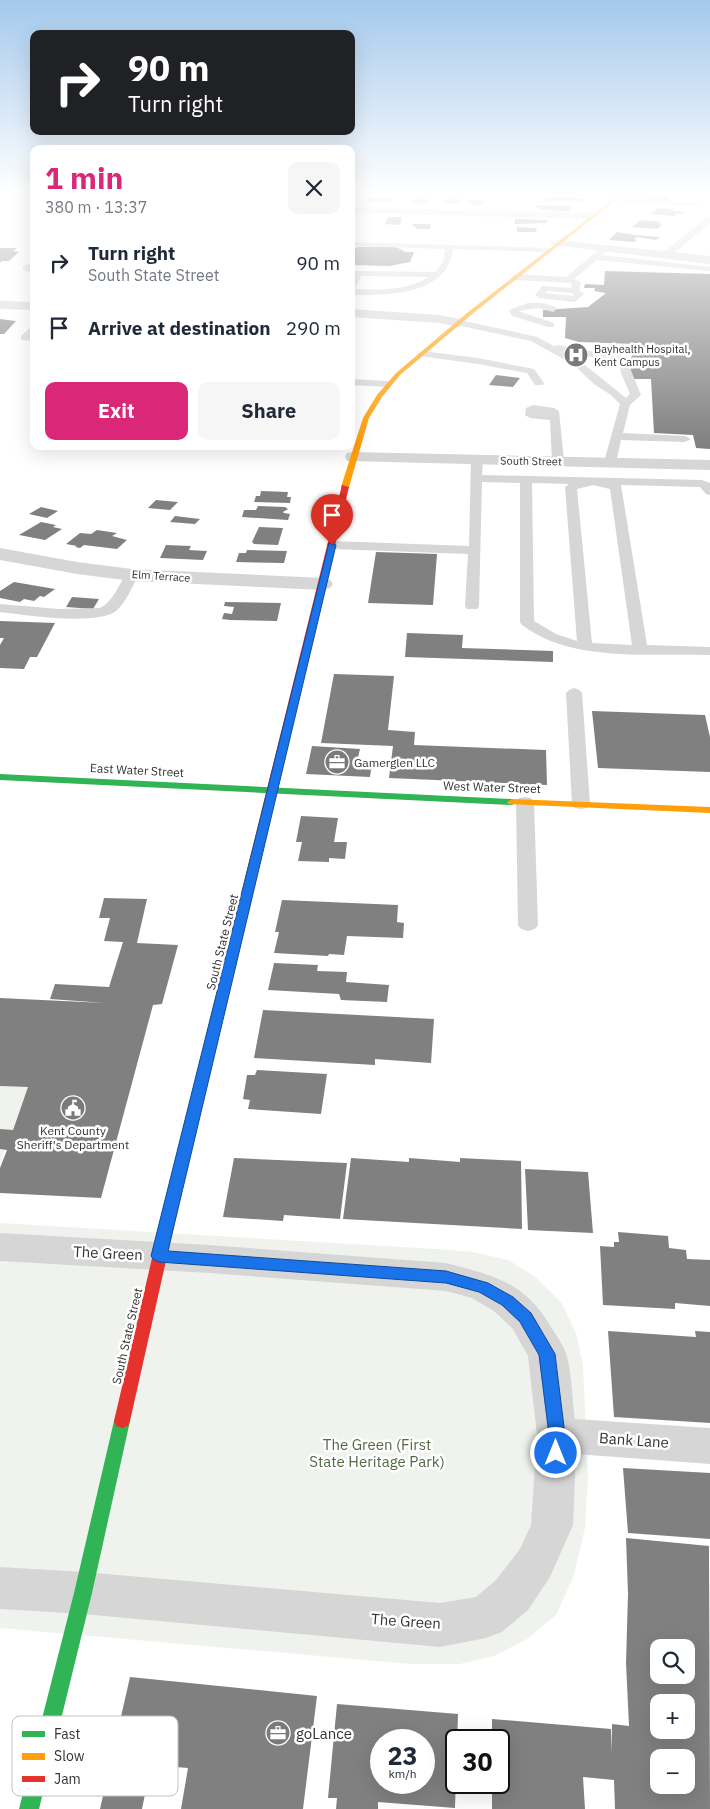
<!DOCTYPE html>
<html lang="en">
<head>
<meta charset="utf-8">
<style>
  :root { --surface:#fff; --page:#f6f6f7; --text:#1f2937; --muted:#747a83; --accent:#db2777 }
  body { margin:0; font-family:"IBM Plex Sans",sans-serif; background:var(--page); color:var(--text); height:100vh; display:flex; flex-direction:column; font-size:19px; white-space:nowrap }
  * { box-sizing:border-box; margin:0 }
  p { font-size:16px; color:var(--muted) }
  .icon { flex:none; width:28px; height:28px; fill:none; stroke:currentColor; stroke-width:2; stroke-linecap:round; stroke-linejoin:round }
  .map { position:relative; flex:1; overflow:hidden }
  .side { position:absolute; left:30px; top:145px; width:325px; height:305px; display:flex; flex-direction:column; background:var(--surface); border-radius:10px; box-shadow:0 5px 20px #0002 }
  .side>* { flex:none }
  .guide { position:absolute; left:30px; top:30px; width:325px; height:105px; border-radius:10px; box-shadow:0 5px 20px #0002; background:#202124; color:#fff; overflow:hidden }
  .fabs { position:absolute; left:650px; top:1639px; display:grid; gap:10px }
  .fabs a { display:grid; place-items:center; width:45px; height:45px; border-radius:10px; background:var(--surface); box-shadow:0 5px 20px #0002; font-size:25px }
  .speed { position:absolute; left:370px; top:1729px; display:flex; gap:10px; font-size:25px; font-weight:700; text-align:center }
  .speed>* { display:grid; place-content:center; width:65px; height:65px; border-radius:50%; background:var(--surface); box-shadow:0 5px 20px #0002; line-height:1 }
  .speed small { font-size:12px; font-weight:400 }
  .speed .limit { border:2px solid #111; border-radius:8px; background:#fff; color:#111 }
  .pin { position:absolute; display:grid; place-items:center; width:42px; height:42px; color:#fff; margin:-51px -21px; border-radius:50% 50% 50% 0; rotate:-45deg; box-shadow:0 0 5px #0007 }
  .pin .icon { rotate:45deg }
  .me { position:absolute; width:55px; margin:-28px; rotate:0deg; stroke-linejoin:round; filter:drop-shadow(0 0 4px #0008) }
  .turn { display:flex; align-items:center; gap:18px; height:105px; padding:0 15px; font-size:22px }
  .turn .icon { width:65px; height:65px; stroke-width:2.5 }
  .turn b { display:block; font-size:35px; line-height:42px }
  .round { display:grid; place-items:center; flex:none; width:52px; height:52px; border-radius:10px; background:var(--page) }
  .overview { display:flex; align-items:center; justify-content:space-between; height:85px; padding:0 15px }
  h1 { font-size:30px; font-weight:700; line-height:38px; color:var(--accent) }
  .cta { display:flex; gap:10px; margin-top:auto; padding:10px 15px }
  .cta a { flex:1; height:58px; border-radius:10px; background:var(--accent); color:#fff; font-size:20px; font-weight:700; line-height:58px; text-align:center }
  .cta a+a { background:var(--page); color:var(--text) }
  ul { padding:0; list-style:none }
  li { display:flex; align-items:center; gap:15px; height:65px; padding:0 15px }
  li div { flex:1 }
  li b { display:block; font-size:19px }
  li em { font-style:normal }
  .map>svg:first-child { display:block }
  .green { fill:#f0f3ed }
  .building { fill:#808080; fill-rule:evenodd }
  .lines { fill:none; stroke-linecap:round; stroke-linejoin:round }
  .lane { fill:#d6d6d6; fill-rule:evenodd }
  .street { fill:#d6d6d6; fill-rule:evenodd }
  .fast { fill:#30b455; fill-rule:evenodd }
  .slow { fill:#ff9f0a; fill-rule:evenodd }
  .jam { fill:#e5322d; fill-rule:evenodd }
  .route { fill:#1a73e8; stroke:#114b97 }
  .labels { text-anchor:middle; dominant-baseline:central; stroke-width:5; stroke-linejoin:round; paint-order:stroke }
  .far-poi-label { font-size:11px; fill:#323232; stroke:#fff; text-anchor:start }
  .far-street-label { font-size:11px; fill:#323232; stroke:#fff }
  .poi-label { font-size:12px; fill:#323232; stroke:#fff; text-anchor:start }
  .street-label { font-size:12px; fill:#323232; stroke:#fff }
  .near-street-label { font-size:15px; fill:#323232; stroke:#fff }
  .near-park-label { font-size:15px; fill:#536b42; stroke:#fff }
  .near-poi-label { font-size:15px; fill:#323232; stroke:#fff; text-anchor:start }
  .key { fill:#fff; stroke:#c2c2c2; stroke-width:1 }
  .key-label { font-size:14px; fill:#323232 }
</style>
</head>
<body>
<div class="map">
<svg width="710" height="1809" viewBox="0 0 710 1809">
  <rect width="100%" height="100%" fill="#fff"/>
  <g class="green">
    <polygon points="0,1086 28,1087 0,1163"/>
    <polygon points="0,1223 436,1249 473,1252 508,1260 534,1276 561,1302 576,1333 583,1365 588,1477 585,1528 574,1575 556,1615 527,1639 494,1656 460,1664 411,1664 0,1628"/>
  </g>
  <g class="building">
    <polygon points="549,192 584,192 584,196 549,194"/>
    <polygon points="653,196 670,197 665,202 645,199"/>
    <polygon points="555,197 583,198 583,201 544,201 544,198"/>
    <polygon points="368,198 390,198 390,199 392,199 391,202 366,202"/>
    <polygon points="414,199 429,199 428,204 419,203 413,203"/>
    <polygon points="446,199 459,199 459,204 445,203"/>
    <polygon points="470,200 478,200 486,201 482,205 467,204"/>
    <polygon points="536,205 571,206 571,211 540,210 541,208 536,207"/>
    <polygon points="658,208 674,209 672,211 685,212 682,214 675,213 677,215 674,216 650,214"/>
    <polygon points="388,217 402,217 400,225 385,224"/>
    <polygon points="515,219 547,220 547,223 515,224"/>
    <polygon points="644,220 661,222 657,224 662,225 657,229 632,227 639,221"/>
    <polygon points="413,224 431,224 430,229 416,229 416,227 412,226"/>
    <polygon points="517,227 537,228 536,232 517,232"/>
    <polygon points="617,232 635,235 660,237 656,240 636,237 634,239 637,240 634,242 609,240"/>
    <polygon points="359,247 396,247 406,252 414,252 410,262 389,266 351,265 351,249"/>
    <polygon points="0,248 17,248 13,251 19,252 9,261 2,261 0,263"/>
    <polygon points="605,271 710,274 710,449 696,448 693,435 654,433 651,379 630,379 631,359 635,344 579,342 565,338 566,317 543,317 543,310 588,307 606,293 594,291 595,288 584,288 585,284 604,285"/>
    <polygon points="0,319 16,321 4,334 0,334"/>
    <polygon points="496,375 520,378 513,387 489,385"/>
    <polygon points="261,491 288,492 287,497 291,497 290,503 254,502 256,496 260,496"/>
    <polygon points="156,500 178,502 170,510 148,508"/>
    <polygon points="258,506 285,507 288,509 283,512 284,513 290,514 288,520 242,517 244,510 256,510"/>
    <polygon points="41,507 58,511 47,518 29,514"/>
    <polygon points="175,516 200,519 195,524 170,522"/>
    <polygon points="41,522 56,525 53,527 62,529 45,540 19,535"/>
    <polygon points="259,527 283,528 278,545 254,544 252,542"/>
    <polygon points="97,530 117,533 112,536 127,540 117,549 84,545 80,548 75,547 77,546 66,544 80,533 91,534"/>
    <polygon points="166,545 191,546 189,550 207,551 203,560 160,558"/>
    <polygon points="247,550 287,551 284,563 236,562 239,553 246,553"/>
    <polygon points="376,552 437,554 433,605 368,603"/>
    <polygon points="14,582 55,589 44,597 40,596 34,601 24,599 20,602 0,598 0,591"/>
    <polygon points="72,597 99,599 93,609 66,607"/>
    <polygon points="225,602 281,603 277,621 230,620 222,619 224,613 232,614 234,607 224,606"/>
    <polygon points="0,621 55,623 37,657 30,657 24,669 0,668 0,645 4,638 0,638"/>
    <polygon points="407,633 463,635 462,648 553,651 553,662 405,657"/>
    <polygon points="334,674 394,676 388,730 415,732 414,745 546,750 547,785 389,778 393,746 321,743"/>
    <polygon points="592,711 705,715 710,737 710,772 598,768"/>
    <polygon points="312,746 360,749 357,762 372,763 370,777 306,774"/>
    <polygon points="301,816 338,818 334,842 347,842 345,859 329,858 329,862 298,861 302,842 296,842"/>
    <polygon points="104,898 147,899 137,943 178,945 162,1004 153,1005 101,1198 0,1193 0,1168 7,1150 0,1149 0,1129 13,1130 28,1087 0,1086 0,998 105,1003 50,999 55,984 109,987 123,942 104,941 110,918 99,918"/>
    <polygon points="282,900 398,905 397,922 404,923 403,938 347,936 344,955 329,954 328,956 274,953 279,932 275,932"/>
    <polygon points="274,963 318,965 317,971 347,972 346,982 389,985 387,1002 341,1000 339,994 268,990"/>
    <polygon points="263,1010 434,1019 431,1063 375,1059 375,1065 254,1058"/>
    <polygon points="257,1070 327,1074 321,1114 248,1109 250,1100 243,1099 247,1075 255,1075"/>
    <polygon points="234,1158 347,1163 340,1219 284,1215 283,1221 223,1217"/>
    <polygon points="351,1158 409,1162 409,1158 460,1162 460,1158 521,1161 522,1229 343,1219"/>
    <polygon points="525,1169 588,1172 593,1233 528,1230"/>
    <polygon points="618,1232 668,1236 669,1248 686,1250 687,1259 710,1260 710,1306 675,1303 675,1309 603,1305 600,1246 614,1247 614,1242 619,1242"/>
    <polygon points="608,1331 696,1337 695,1331 710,1332 710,1423 614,1417"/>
    <polygon points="623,1468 710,1473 710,1539 628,1533"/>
    <path d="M626 1538 709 1546 710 1809H615L614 1780 583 1777 585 1809H492V1782H499V1740H492V1719L611 1729 612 1753V1724L629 1726 626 1663 628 1594ZM659 1648H686V1675H659ZM659 1702H686V1730H659ZM659 1758H686V1785H659Z"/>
    <polygon points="130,1677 317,1696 303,1809 181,1809 188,1768 151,1765 142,1809 100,1809"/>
    <path d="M337 1704 458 1714 455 1808 378 1802V1809H336L337 1798H328ZM381 1740H424V1782H381Z"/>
  </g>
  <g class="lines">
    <g class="lane">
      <polygon points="611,197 690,203 696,200 700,202 692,207 614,201 611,201"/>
      <polygon points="707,217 710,217 710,223 669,257 663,257 663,253"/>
      <path d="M351 242 549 248 553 250 549 252 453 249C447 296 388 295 351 295V279L355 271 435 272 443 262 445 249 351 246ZM361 276 428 277C408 291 378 290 355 289Z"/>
      <path d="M601 248 608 250 602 255 710 267V271L597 260 574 279 581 282 579 290 584 294 575 302 539 298 535 295 542 286 571 288 572 283 516 280 512 277 516 274 566 277ZM547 291 572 293 574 295 573 296 545 293Z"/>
      <polygon points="34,261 34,273 23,270 23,266"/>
      <polygon points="528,303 543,303 556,307 557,309 553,312 538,308 518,311 554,323 554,327 548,327 512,316 509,310"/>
      <path d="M460 320 537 337 554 346 558 345 626 358 641 395 630 405 623 433 685 436 691 439 685 442 621 440 616 462 614 464H606L604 462 620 404 611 395 594 384 574 365 531 341 457 325 455 323ZM565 352 619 362 621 373 630 394 626 398 580 361Z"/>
      <polygon points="34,324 34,333 32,335 34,335 34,341 21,340 21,336"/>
      <polygon points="422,351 478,358 534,369 544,383 543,385 535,385 527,373 478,364 419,356 417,354"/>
      <polygon points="351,379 387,381 392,384 387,387 351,385"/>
      <polygon points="533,405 554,408 559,411 564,461 562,463 554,463 552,461 550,420 530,418 525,415 526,408"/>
      <path d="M477 456 483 459 482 475 702 480 710 483V495L706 494 700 487 621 485 647 645 710 647V655C650 653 572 663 522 625L520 622V483L482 482 479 606 477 609H467L465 606 468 554 332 549 326 545 332 541 469 546 471 459ZM532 483 569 484 565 487 577 641 556 634 534 621ZM593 485 610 489 632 645 592 643 577 489Z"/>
      <path d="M132 571 139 575C132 586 126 603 116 611 96 626 25 615 0 612V604L59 609 100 608C114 601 119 584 127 572Z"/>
      <polygon points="574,688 579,690 582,693 590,804 587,808 581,809 575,808 572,804 566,693 569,690"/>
      <polygon points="525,797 531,798 534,802 538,925 535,929 528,931 521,929 518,925 516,802 519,798"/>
    </g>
    <g class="street">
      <polygon points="351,207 591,213 596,216 591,219 351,213"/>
      <polygon points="557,240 710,256 710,264 553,245 551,243"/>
      <polygon points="0,301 34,302 34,310 0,309"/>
      <polygon points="351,309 439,315 465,320 467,323 460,327 439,323 351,317"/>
      <polygon points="353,452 710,460 710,470 347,461 345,457 347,453"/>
      <polygon points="0,548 77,562 132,569 323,578 330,580 333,584 330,588 323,590 132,581 77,574 0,560"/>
      <path d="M0 1233 209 1245 446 1263C494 1276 524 1281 551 1327 556 1335 563 1344 566 1354 572 1371 572 1400 575 1419L710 1428V1464L576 1454 573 1525 550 1577 528 1610 502 1632 486 1638 440 1647 83 1614 0 1609V1567L83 1572 440 1603 476 1597 496 1580 520 1549 531 1525 537 1435 528 1356 513 1329 494 1311 472 1298 446 1291 209 1273 0 1261Z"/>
    </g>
    <g class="fast">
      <polygon points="0,774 512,799 517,802 512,805 0,780"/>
      <polygon points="122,1414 128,1416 130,1421 92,1593 39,1809 19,1809 74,1593 114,1421 116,1416"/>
    </g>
    <g class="slow">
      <polygon points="622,192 626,192 471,315 400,375 382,397 369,418 349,487 342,489 341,487 363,418 377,395 396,373 467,313"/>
      <polygon points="512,799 710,807 710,813 508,804 507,802"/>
      <polygon points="266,810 271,813 181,1194 179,1198 174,1199 169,1198 167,1194 261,813"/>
    </g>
    <g class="jam">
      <polygon points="342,485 349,487 271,813 266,816 261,813"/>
      <polygon points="174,1189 179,1190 181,1194 130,1421 128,1426 122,1428 116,1426 114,1421 167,1194 169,1190"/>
    </g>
  </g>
  <linearGradient id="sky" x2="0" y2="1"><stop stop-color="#a4c9ec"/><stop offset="0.43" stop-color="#fff"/><stop offset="1" stop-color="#fff" stop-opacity="0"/></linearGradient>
  <rect width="710" height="445" fill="url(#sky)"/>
  <polygon class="route" points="329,543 336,545 168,1251 446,1271 488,1283 513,1297 531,1313 555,1354 565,1435 565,1453 562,1459 556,1461 550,1459 548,1453 549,1435 539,1355 520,1322 502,1305 479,1292 446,1283 159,1262 154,1260 151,1256"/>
  <defs>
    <symbol id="hospital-disc" viewBox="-11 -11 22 22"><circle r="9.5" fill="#7a7a7a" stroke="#fff"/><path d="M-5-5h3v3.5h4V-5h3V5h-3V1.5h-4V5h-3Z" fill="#fff"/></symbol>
    <symbol id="office-disc" viewBox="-11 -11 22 22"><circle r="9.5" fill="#7a7a7a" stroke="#fff"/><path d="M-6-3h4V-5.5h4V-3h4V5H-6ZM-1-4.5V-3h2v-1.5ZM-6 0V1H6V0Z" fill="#fff"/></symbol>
    <symbol id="civic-disc" viewBox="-11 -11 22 22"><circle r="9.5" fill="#7a7a7a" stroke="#fff"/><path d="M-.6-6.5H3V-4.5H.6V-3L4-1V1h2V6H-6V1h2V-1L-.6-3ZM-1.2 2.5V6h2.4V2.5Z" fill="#fff"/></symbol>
  </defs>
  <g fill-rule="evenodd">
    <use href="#hospital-disc" x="562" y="341" width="28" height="28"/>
    <use href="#office-disc" x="323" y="748" width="28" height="28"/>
    <use href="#civic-disc" x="59" y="1094" width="28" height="28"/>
    <use href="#office-disc" x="264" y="1719" width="28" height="28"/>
  </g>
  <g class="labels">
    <g class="far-poi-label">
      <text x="594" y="349">Bayhealth Hospital,<tspan x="594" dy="13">Kent Campus</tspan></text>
    </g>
    <g class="far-street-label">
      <text transform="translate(531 461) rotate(1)">South Street</text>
      <text transform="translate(161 576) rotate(4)">Elm Terrace</text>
    </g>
    <g class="poi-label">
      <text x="354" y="762">Gamerglen LLC</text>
      <text x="73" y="1130" text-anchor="middle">Kent County<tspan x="73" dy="14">Sheriff's Department</tspan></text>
    </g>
    <g class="street-label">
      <text transform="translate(137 770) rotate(3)">East Water Street</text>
      <text transform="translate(492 787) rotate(2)">West Water Street</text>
      <text transform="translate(222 942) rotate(-76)">South State Street</text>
      <text transform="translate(127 1336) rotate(-77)">South State Street</text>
    </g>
    <g class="near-street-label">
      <text transform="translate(108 1253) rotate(3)">The Green</text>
      <text transform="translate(634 1440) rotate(4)">Bank Lane</text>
      <text transform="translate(406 1621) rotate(4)">The Green</text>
    </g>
    <g class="near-park-label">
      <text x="377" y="1444">The Green (First<tspan x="377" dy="17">State Heritage Park)</tspan></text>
    </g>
    <g class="near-poi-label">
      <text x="296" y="1733">goLance</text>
    </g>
  </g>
  <rect x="12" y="1716" width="166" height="80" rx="8" class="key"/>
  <rect x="22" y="1731" width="23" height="6" fill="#30b455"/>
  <rect x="22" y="1753" width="23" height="7" fill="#ff9f0a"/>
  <rect x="22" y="1776" width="23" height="6" fill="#e5322d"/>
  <g class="key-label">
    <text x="54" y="1739">Fast</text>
    <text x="54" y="1761">Slow</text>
    <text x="54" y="1784">Jam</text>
  </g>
</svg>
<div class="fabs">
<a><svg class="icon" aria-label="search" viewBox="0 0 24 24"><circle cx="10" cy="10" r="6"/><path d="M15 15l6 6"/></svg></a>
<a>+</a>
<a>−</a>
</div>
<div class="speed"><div>23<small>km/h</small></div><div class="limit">30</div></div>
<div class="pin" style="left:332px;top:545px;background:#d93025"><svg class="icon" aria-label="arrive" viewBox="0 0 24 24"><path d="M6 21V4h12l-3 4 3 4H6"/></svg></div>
<svg class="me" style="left:556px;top:1453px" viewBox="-20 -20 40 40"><circle r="17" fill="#1a73e8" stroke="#fff" stroke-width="3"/><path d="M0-11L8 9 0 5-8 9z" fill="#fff"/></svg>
<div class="guide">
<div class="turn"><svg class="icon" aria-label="right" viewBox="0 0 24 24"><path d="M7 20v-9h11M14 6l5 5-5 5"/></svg><div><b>90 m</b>Turn right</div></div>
</div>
<section class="side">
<div class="overview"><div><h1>1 min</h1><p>380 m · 13:37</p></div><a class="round"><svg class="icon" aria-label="close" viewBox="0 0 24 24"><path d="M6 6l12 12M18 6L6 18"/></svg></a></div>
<ul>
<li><svg class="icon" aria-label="right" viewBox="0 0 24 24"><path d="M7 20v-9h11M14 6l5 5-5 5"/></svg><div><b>Turn right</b><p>South State Street</p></div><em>90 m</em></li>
<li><svg class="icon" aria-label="arrive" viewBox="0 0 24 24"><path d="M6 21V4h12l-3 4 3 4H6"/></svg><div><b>Arrive at destination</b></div><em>290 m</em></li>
</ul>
<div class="cta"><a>Exit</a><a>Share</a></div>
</section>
</div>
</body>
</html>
